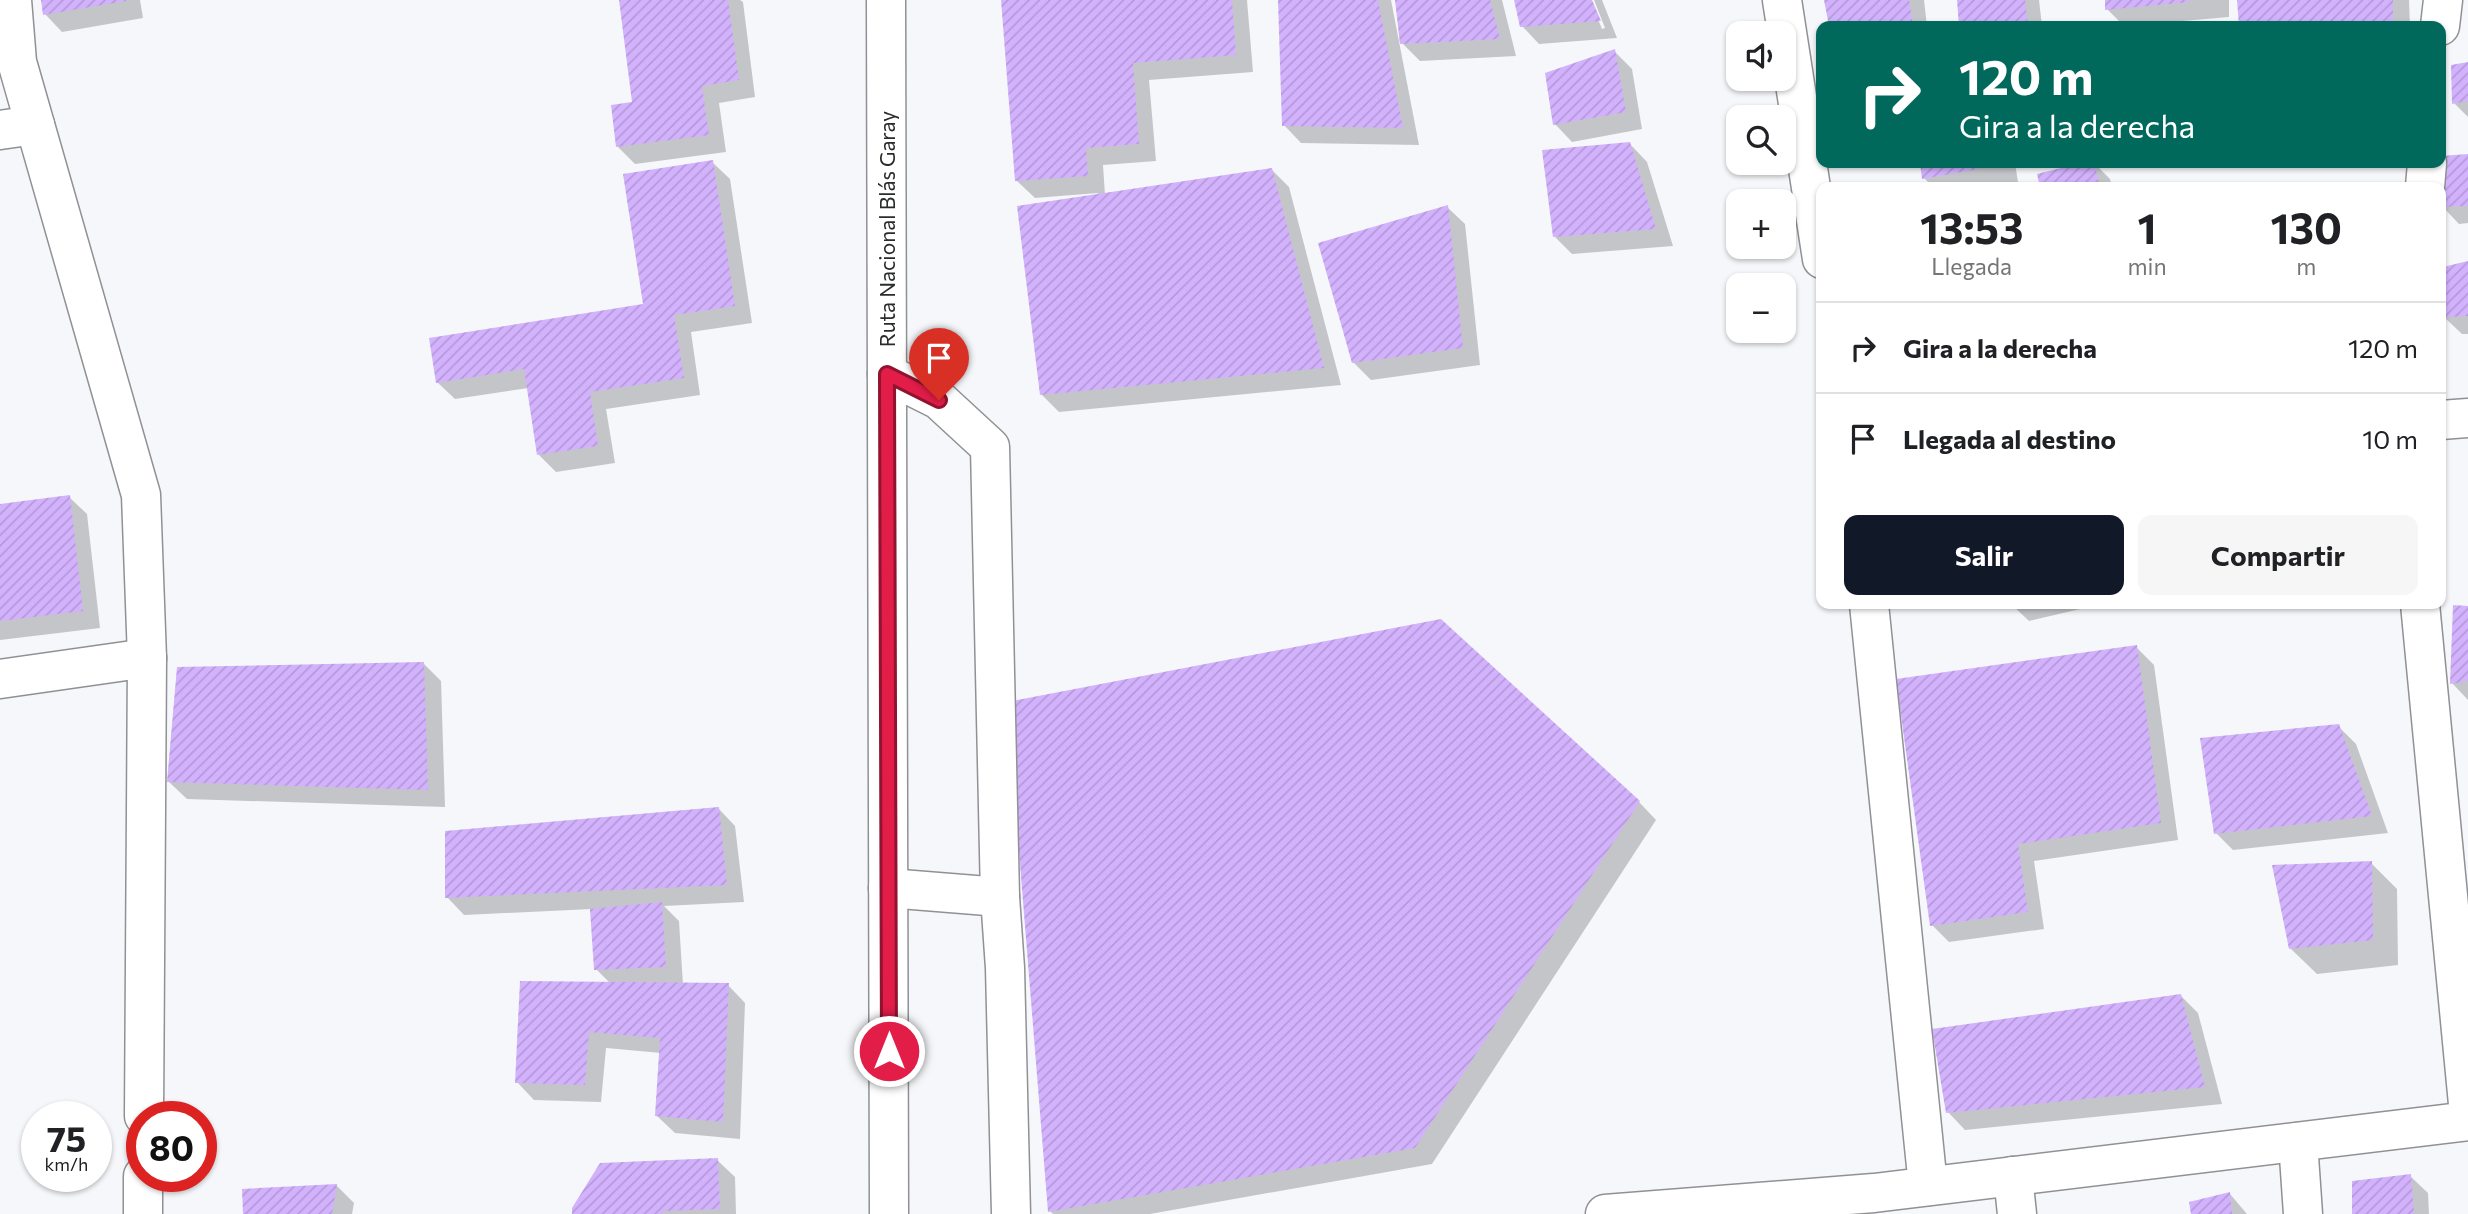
<!DOCTYPE html>
<html lang="es">
<head>
<meta charset="utf-8">
<style>
  :root { --surface:#fff; --page:#f6f6f6; --text:#202124; --muted:#757577; --line:#e0e0e0; --accent:#111827 }
  body { margin:0; font-family:Commissioner,sans-serif; background:var(--page); color:var(--text); height:100vh; display:flex; flex-direction:column; font-size:26px; white-space:nowrap }
  * { box-sizing:border-box; margin:0 }
  p { font-size:23px; color:var(--muted) }
  .icon { flex:none; width:38px; height:38px; fill:none; stroke:currentColor; stroke-width:2; stroke-linecap:round; stroke-linejoin:round }
  .map { position:relative; flex:1; overflow:hidden }
  .drawer { position:absolute; left:1816px; top:182px; width:630px; height:427px; display:flex; flex-direction:column; background:var(--surface); border-radius:14px; box-shadow:0 2px 5px #0004 }
  .drawer>* { flex:none }
  .guide { position:absolute; left:1816px; top:21px; width:630px; height:147px; border-radius:14px; box-shadow:0 2px 5px #0004; background:#00695c; color:#fff; overflow:hidden }
  .controls { position:absolute; left:1726px; top:21px; display:grid; gap:14px }
  .controls a { display:grid; place-items:center; width:70px; height:70px; border-radius:14px; background:var(--surface); box-shadow:0 2px 5px #0004; font-size:35px }
  .speed { position:absolute; left:21px; top:1101px; display:flex; gap:14px; font-size:35px; font-weight:700; text-align:center }
  .speed>* { display:grid; place-content:center; width:91px; height:91px; border-radius:50%; background:var(--surface); box-shadow:0 2px 5px #0004; line-height:1 }
  .speed small { font-size:18px; font-weight:400 }
  .speed .limit { border:10px solid #d22; background:#fff; color:#111 }
  .pin { position:absolute; display:grid; place-items:center; width:60px; height:60px; color:#fff; margin:-72px -30px; border-radius:50% 50% 50% 0; rotate:-45deg; box-shadow:0 0 7px #0007 }
  .pin .icon { rotate:45deg }
  .me { position:absolute; width:77px; margin:-38px; rotate:0deg; stroke-linejoin:round; filter:drop-shadow(0 0 5px #0008) }
  .turn { display:flex; align-items:center; gap:24px; height:147px; padding:0 28px; font-size:32px }
  .turn .icon { width:91px; height:91px; stroke-width:2.5 }
  .turn b { display:block; font-size:49px; line-height:60px }
  .eta { display:flex; justify-content:space-evenly; align-items:center; height:119px; text-align:center }
  .eta b { font-size:42px; font-weight:700; line-height:49px }
  .cta { display:flex; gap:14px; margin-top:auto; padding:14px 28px }
  .cta a { flex:1; height:80px; border-radius:14px; background:var(--accent); color:#fff; font-size:28px; font-weight:700; line-height:80px; text-align:center }
  .cta a+a { background:var(--page); color:var(--text) }
  ul { padding:0; list-style:none }
  li { display:flex; align-items:center; gap:21px; height:91px; padding:0 28px; border-top:2px solid var(--line) }
  li div { flex:1 }
  li b { display:block; font-size:26px }
  li em { font-style:normal }
  .map>svg:first-child { display:block }
  .shadow { fill:#0003 }
  .building { fill:url(#building-hatch) }
  .lines { fill:none; stroke-linecap:round; stroke-linejoin:round }
  .minor-casing { stroke:#909194; stroke-width:41 }
  .highway-casing { stroke:#909194; stroke-width:41 }
  .minor { stroke:#fff; stroke-width:38 }
  .highway { stroke:#fff; stroke-width:38 }
  .route-casing { stroke:#92132f; stroke-width:18 }
  .route { stroke:#e11d48; stroke-width:12 }
  .labels { text-anchor:middle; dominant-baseline:central; stroke-width:6; stroke-linejoin:round; paint-order:stroke }
  .street-label { font-size:21px; fill:#2a2b2c; stroke:#fff }
</style>
</head>
<body>
<div class="map">
<svg width="2468" height="1214" viewBox="0 0 2468 1214">
  <defs>
    <pattern id="building-hatch" width="6" height="6" patternUnits="userSpaceOnUse" patternTransform="scale(1.75)"><rect width="6" height="6" fill="#d3b2fd"/><path d="M-1 1l2-2M0 6l6-6M5 7l2-2" fill="none" stroke="#b599d9"/></pattern>
  </defs>
  <rect width="100%" height="100%" fill="#f6f7fa"/>
  <g class="shadow">
    <polygon points="43,0 140,0 143,18 62,32 45,14"/>
    <polygon points="620,0 740,0 743,2 755,97 719,103 726,152 635,164 618,147 634,103"/>
    <polygon points="1003,0 1247,0 1253,72 1149,80 1156,161 1103,165 1105,195 1272,170 1289,187 1341,385 1059,412 1041,394 1098,196 1098,193 1035,198 1017,181"/>
    <polygon points="1280,0 1391,0 1419,145 1301,143 1284,125"/>
    <polygon points="1397,0 1502,0 1516,56 1420,61 1399,40 1402,40"/>
    <polygon points="1516,0 1590,0 1602,29 1605,28 1594,0 1602,0 1617,38 1539,44 1522,26"/>
    <polygon points="1826,0 1924,0 1927,26 1831,26"/>
    <polygon points="1959,0 2039,0 2042,26 1961,26"/>
    <polygon points="2106,0 2229,0 2229,17 2124,26 2107,9"/>
    <polygon points="2239,0 2409,0 2410,26 2240,26"/>
    <polygon points="1614,51 1632,69 1642,129 1572,142 1555,124"/>
    <polygon points="2468,64 2468,117 2454,103"/>
    <polygon points="1630,144 1647,162 1673,246 1572,254 1555,237"/>
    <polygon points="2468,156 2468,223 2459,224 2442,206"/>
    <polygon points="712,162 730,179 752,323 691,332 700,395 606,409 615,463 556,472 539,455 528,388 455,399 437,382 645,306"/>
    <polygon points="1922,163 2015,163 2018,182 1988,187 1933,187 1924,178"/>
    <polygon points="2089,163 2094,163 2110,179 2112,187 2042,187 2039,175"/>
    <polygon points="1447,207 1465,224 1480,365 1371,380 1353,362"/>
    <polygon points="2468,263 2468,334 2462,334 2444,317"/>
    <polygon points="69,497 87,514 100,628 0,640 0,506"/>
    <polygon points="2011,604 2089,604 2089,607 2029,621"/>
    <polygon points="2468,608 2468,700 2452,683"/>
    <polygon points="2136,647 2154,665 2178,840 2034,861 2044,929 1949,942 1932,925"/>
    <polygon points="424,664 441,681 445,807 187,799 169,782"/>
    <polygon points="2338,726 2356,744 2388,833 2233,850 2216,833"/>
    <polygon points="1639,802 1656,820 1432,1164 1150,1214 1053,1214 1050,1211"/>
    <polygon points="718,808 735,826 744,902 664,906 679,921 683,985 728,985 745,1003 740,1139 675,1133 657,1116 661,1053 606,1048 601,1102 534,1100 517,1082 611,984 596,969 592,909 464,915 447,897"/>
    <polygon points="2371,863 2397,889 2398,965 2317,974 2291,949"/>
    <polygon points="2180,995 2198,1013 2222,1104 1965,1130 1948,1112"/>
    <polygon points="717,1160 735,1177 736,1214 574,1214"/>
    <polygon points="2410,1176 2428,1193 2429,1214 2354,1214"/>
    <polygon points="337,1186 354,1203 352,1214 244,1214"/>
    <polygon points="2230,1194 2247,1214 2193,1214"/>
  </g>
  <g class="building">
    <polygon points="41,0 126,0 126,1 43,15"/>
    <polygon points="619,0 728,0 739,80 702,86 709,135 616,147 611,105 632,102"/>
    <polygon points="1001,0 1232,0 1236,55 1133,63 1139,144 1086,148 1088,176 1015,181"/>
    <polygon points="1278,0 1378,0 1403,128 1282,126"/>
    <polygon points="1395,0 1490,0 1500,39 1400,44"/>
    <polygon points="1514,0 1592,0 1601,21 1520,27"/>
    <polygon points="1824,0 1909,0 1913,26 1829,26"/>
    <polygon points="1957,0 2025,0 2028,26 1959,26"/>
    <polygon points="2105,0 2189,0 2189,2 2105,10"/>
    <polygon points="2237,0 2393,0 2393,22 2347,26 2239,26"/>
    <polygon points="1615,49 1626,112 1553,125 1545,73"/>
    <polygon points="2468,62 2468,101 2452,104 2451,65"/>
    <polygon points="1630,142 1656,229 1553,237 1542,150"/>
    <polygon points="2468,154 2468,206 2441,207 2441,156"/>
    <polygon points="713,160 735,306 674,315 684,378 590,392 598,446 537,455 524,369 436,383 429,338 643,304 623,174"/>
    <polygon points="1920,163 2006,163 2006,164 1922,179"/>
    <polygon points="2081,163 2094,163 2100,187 2040,187 2037,174"/>
    <polygon points="1272,168 1324,368 1040,395 1017,206"/>
    <polygon points="1448,205 1463,348 1352,363 1318,243"/>
    <polygon points="2468,261 2468,316 2443,317 2443,267"/>
    <polygon points="70,495 83,611 0,621 0,504"/>
    <polygon points="2453,605 2468,606 2468,681 2450,684"/>
    <polygon points="1441,619 1640,801 1415,1148 1048,1212 1007,702"/>
    <polygon points="2137,645 2161,823 2018,844 2028,912 1930,926 1896,679"/>
    <polygon points="424,662 428,790 167,782 177,667"/>
    <polygon points="2339,724 2372,816 2214,834 2200,738"/>
    <polygon points="719,807 727,885 445,898 445,831"/>
    <polygon points="2372,861 2373,940 2289,949 2272,865"/>
    <polygon points="662,902 666,967 594,970 590,909"/>
    <polygon points="520,981 729,983 723,1122 655,1116 660,1038 589,1032 585,1085 515,1083"/>
    <polygon points="2181,994 2205,1087 1946,1113 1932,1029"/>
    <polygon points="718,1158 720,1209 662,1211 663,1214 572,1214 572,1208 600,1163"/>
    <polygon points="2411,1174 2414,1214 2352,1214 2352,1181"/>
    <polygon points="337,1184 332,1214 243,1214 242,1189"/>
    <polygon points="2230,1192 2232,1214 2191,1214 2189,1202"/>
  </g>
  <g class="lines">
    <defs>
      <g id="minor">
        <polyline points="12,0 17,62 141,495 147,658 144,1116"/>
        <polyline points="1782,0 1822,259"/>
        <polyline points="2440,26 2443,0"/>
        <polyline points="0,130 35,125"/>
        <polyline points="2425,187 2427,163"/>
        <polyline points="887,374 939,400 990,447 1000,897"/>
        <polyline points="2441,420 2468,418"/>
        <polyline points="1869,604 1928,1186"/>
        <polyline points="2420,604 2468,1104"/>
        <polyline points="0,679 147,658"/>
        <polyline points="888,888 1000,897 1005,968 1011,1214"/>
        <polyline points="2298,1142 2303,1214"/>
        <polyline points="2013,1176 2017,1214"/>
        <polyline points="143,1214 143,1176"/>
        <polyline points="1605,1214 1874,1193 2468,1121"/>
      </g>
      <polyline id="highway" points="886,0 889,1214"/>
    </defs>
    <use href="#minor" class="minor-casing"/>
    <use href="#highway" class="highway-casing"/>
    <use href="#minor" class="minor"/>
    <use href="#highway" class="highway"/>
  </g>
  <g class="lines">
    <defs>
      <polyline id="route" points="889,1051 887,374 939,400"/>
    </defs>
    <use href="#route" class="route-casing"/>
    <use href="#route" class="route"/>
  </g>
  <g class="labels">
    <g class="street-label">
      <text transform="translate(886 229) rotate(-90)">Ruta Nacional Blás Garay</text>
    </g>
  </g>
</svg>
<div class="controls">
<a><svg class="icon" aria-label="sound" viewBox="0 0 24 24"><path d="M4 9h4l5-4v14l-5-4H4zM17 9q2 3 0 6"/></svg></a>
<a><svg class="icon" aria-label="search" viewBox="0 0 24 24"><circle cx="10" cy="10" r="6"/><path d="M15 15l6 6"/></svg></a>
<a>+</a>
<a>−</a>
</div>
<div class="speed"><div>75<small>km/h</small></div><div class="limit">80</div></div>
<div class="pin" style="left:939px;top:400px;background:#d93025"><svg class="icon" aria-label="arrive" viewBox="0 0 24 24"><path d="M6 21V4h12l-3 4 3 4H6"/></svg></div>
<svg class="me" style="left:889px;top:1051px" viewBox="-20 -20 40 40"><circle r="17" fill="#e11d48" stroke="#fff" stroke-width="3"/><path d="M0-11L8 9 0 5-8 9z" fill="#fff"/></svg>
<div class="guide">
<div class="turn"><svg class="icon" aria-label="right" viewBox="0 0 24 24"><path d="M7 20v-9h11M14 6l5 5-5 5"/></svg><div><b>120 m</b>Gira a la derecha</div></div>
</div>
<section class="drawer">
<div class="eta">
<div><b>13:53</b><p>Llegada</p></div>
<div><b>1</b><p>min</p></div>
<div><b>130</b><p>m</p></div>
</div>
<ul>
<li><svg class="icon" aria-label="right" viewBox="0 0 24 24"><path d="M7 20v-9h11M14 6l5 5-5 5"/></svg><div><b>Gira a la derecha</b></div><em>120 m</em></li>
<li><svg class="icon" aria-label="arrive" viewBox="0 0 24 24"><path d="M6 21V4h12l-3 4 3 4H6"/></svg><div><b>Llegada al destino</b></div><em>10 m</em></li>
</ul>
<div class="cta"><a>Salir</a><a>Compartir</a></div>
</section>
</div>
</body>
</html>
